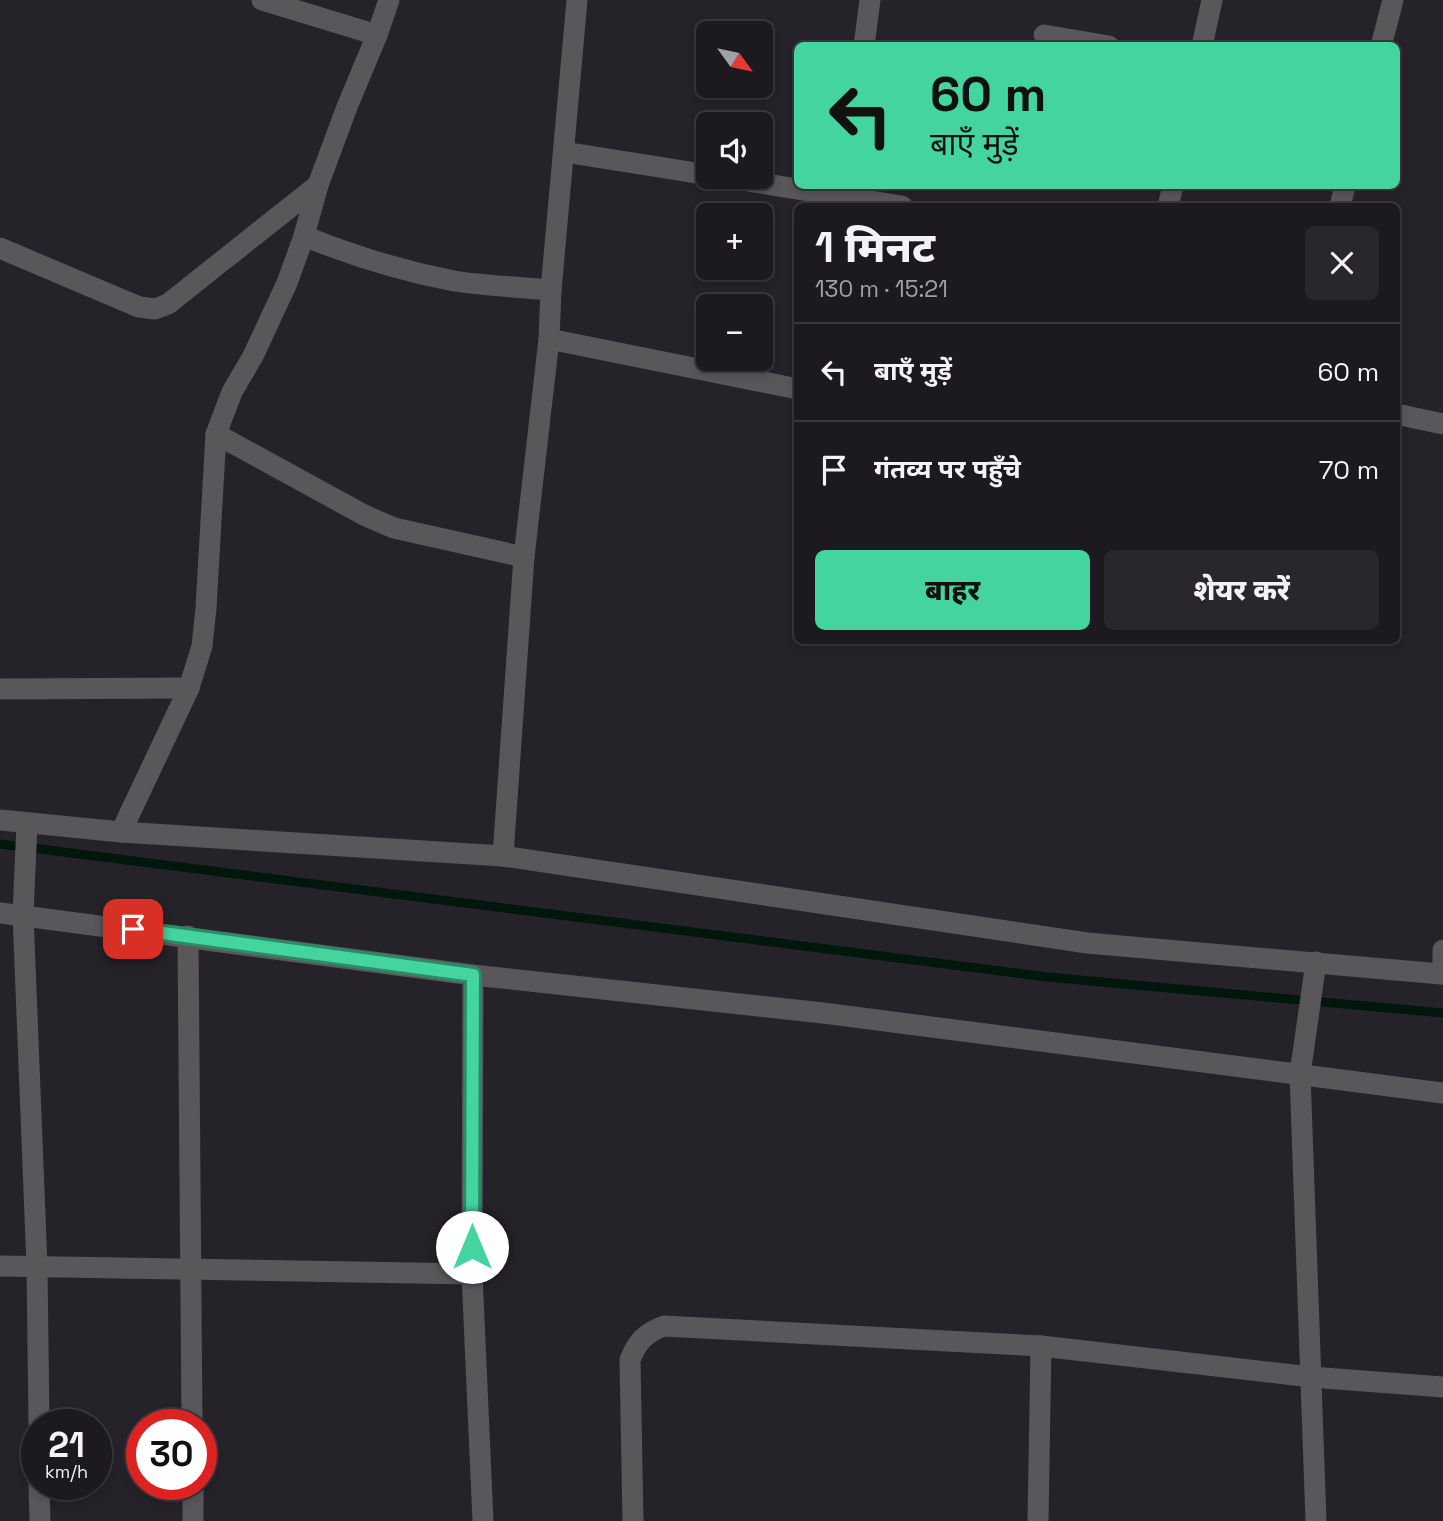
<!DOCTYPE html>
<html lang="hi">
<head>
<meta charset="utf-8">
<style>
  :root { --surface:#1c1a1f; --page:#29272c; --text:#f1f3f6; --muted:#a0a1a4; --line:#3a383d; --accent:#44d49f }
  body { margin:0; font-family:"Space Grotesk","Noto Sans Devanagari",sans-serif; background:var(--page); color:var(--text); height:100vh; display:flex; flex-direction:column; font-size:26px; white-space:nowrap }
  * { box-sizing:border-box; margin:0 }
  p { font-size:23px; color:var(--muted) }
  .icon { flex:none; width:38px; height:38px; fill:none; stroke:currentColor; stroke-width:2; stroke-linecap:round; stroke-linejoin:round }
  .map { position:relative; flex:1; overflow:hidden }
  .drawer { position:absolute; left:794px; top:203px; width:606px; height:441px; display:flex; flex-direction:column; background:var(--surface); border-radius:10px; box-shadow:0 4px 10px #0003,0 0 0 2px var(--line) }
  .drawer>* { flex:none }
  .top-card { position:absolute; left:794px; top:42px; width:606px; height:147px; border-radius:10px; box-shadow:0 4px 10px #0003,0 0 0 2px var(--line); background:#44d49f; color:#111; overflow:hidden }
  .needle { width:46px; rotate:123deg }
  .buttons { position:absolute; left:696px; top:21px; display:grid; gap:14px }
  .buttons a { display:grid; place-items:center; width:77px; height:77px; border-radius:10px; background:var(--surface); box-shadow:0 4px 10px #0003,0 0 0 2px var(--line); font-size:35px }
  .speed { position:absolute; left:21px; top:1409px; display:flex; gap:14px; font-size:35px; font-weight:700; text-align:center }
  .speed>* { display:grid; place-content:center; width:91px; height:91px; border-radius:50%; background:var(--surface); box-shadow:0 4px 10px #0003,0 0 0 2px var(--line); line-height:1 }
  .speed small { font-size:18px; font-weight:400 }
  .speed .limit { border:10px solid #d22; background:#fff; color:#111 }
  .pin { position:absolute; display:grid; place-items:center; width:60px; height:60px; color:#fff; margin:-30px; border-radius:14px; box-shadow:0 4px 10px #0006 }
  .me { position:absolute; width:77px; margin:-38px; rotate:0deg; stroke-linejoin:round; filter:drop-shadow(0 0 5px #0008) }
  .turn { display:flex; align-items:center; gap:24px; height:147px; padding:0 21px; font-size:32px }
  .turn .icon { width:91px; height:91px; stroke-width:2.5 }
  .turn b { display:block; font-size:49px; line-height:60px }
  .round { display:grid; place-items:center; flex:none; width:74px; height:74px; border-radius:10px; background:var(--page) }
  .headline { display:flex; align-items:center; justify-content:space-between; height:119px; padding:0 21px }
  h1 { font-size:42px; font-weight:800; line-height:52px }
  .primary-button { display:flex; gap:14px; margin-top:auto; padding:14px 21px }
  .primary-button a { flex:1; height:80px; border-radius:10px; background:var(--accent); color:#111; font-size:28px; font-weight:800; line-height:80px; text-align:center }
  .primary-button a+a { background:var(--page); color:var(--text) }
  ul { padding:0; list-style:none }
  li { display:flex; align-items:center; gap:21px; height:98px; padding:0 21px; border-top:2px solid var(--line) }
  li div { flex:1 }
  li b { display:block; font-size:26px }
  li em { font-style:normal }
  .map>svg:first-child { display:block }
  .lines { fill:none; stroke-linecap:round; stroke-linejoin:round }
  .stream { stroke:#00170d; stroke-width:9 }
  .minor { stroke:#59575a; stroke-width:21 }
  .route-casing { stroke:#2c8a67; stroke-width:18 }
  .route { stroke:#44d49f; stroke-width:12 }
</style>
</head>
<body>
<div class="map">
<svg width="1443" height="1521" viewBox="0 0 1443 1521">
  <rect width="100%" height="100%" fill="#262229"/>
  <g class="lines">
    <polyline class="stream" points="0,844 1047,977 1443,1013"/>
    <g class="minor">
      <polyline points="262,0 377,35"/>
      <polyline points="1044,35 1109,46"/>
      <polyline points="864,46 870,0"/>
      <polyline points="1202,46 1212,0"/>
      <polyline points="1381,46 1393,0"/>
      <polyline points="564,152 709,175"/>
      <polyline points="723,177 902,206"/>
      <polyline points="1168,206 1173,186"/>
      <polyline points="1340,206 1345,186"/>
      <path d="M304 236C353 256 402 271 454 281 486 286 519 287 551 290"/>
      <polyline points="0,248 139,307 155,309 168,304 318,185"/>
      <polyline points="549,339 798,389"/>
      <polyline points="1396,414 1443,424"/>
      <polyline points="216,434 364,515 394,528 524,557"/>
      <polyline points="0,689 189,688"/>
      <polyline points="0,820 121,832 503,856 1087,943 1441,974"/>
      <polyline points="27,824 23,914 37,1266 39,1424"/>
      <polyline points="121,832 189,688 202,646 206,608 216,434 232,392 253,356 287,283 304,236 318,185 347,107 377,35 389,0"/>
      <polyline points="503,856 524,557 549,339 551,290 577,0"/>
      <polyline points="0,913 473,975 823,1013 1443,1093"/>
      <polyline points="188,936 192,1424"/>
      <polyline points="1443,950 1443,974"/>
      <polyline points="1316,962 1300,1074 1316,1521"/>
      <polyline points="473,975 472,1274 483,1521"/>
      <polyline points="0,1266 472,1274"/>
      <polyline points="39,1484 40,1521"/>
      <polyline points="193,1484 193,1521"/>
      <path d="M633 1521 630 1360C637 1342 645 1333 664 1326L1041 1346 1311 1377 1443 1387"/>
      <polyline points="1038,1521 1041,1346"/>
    </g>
  </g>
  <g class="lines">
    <defs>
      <polyline id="route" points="133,929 473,975 472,1247"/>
    </defs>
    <use href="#route" class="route-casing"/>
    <use href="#route" class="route"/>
  </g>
</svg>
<div class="buttons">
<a><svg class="needle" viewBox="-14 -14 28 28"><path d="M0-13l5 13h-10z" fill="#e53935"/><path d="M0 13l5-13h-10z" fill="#a0a1a4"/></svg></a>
<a><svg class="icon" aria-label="sound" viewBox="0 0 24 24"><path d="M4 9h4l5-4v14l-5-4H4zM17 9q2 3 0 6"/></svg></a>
<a>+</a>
<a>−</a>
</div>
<div class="speed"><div>21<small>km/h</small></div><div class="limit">30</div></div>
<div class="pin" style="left:133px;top:929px;background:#d93025"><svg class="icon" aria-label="arrive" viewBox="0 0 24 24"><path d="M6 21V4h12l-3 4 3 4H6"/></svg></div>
<svg class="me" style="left:472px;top:1247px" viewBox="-20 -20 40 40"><circle r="19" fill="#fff"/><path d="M0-13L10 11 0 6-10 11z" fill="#44d49f"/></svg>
<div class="top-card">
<div class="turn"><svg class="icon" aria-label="left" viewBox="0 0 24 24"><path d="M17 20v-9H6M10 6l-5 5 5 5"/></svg><div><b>60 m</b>बाएँ मुड़ें</div></div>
</div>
<section class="drawer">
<div class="headline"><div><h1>1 मिनट</h1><p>130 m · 15:21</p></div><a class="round"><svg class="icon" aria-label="close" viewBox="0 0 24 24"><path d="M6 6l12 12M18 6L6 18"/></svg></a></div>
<ul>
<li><svg class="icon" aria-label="left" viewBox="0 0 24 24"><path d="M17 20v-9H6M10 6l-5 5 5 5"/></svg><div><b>बाएँ मुड़ें</b></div><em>60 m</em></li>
<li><svg class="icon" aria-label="arrive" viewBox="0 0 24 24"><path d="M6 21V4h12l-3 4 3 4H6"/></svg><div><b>गंतव्य पर पहुँचे</b></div><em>70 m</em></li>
</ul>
<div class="primary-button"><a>बाहर</a><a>शेयर करें</a></div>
</section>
</div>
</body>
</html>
